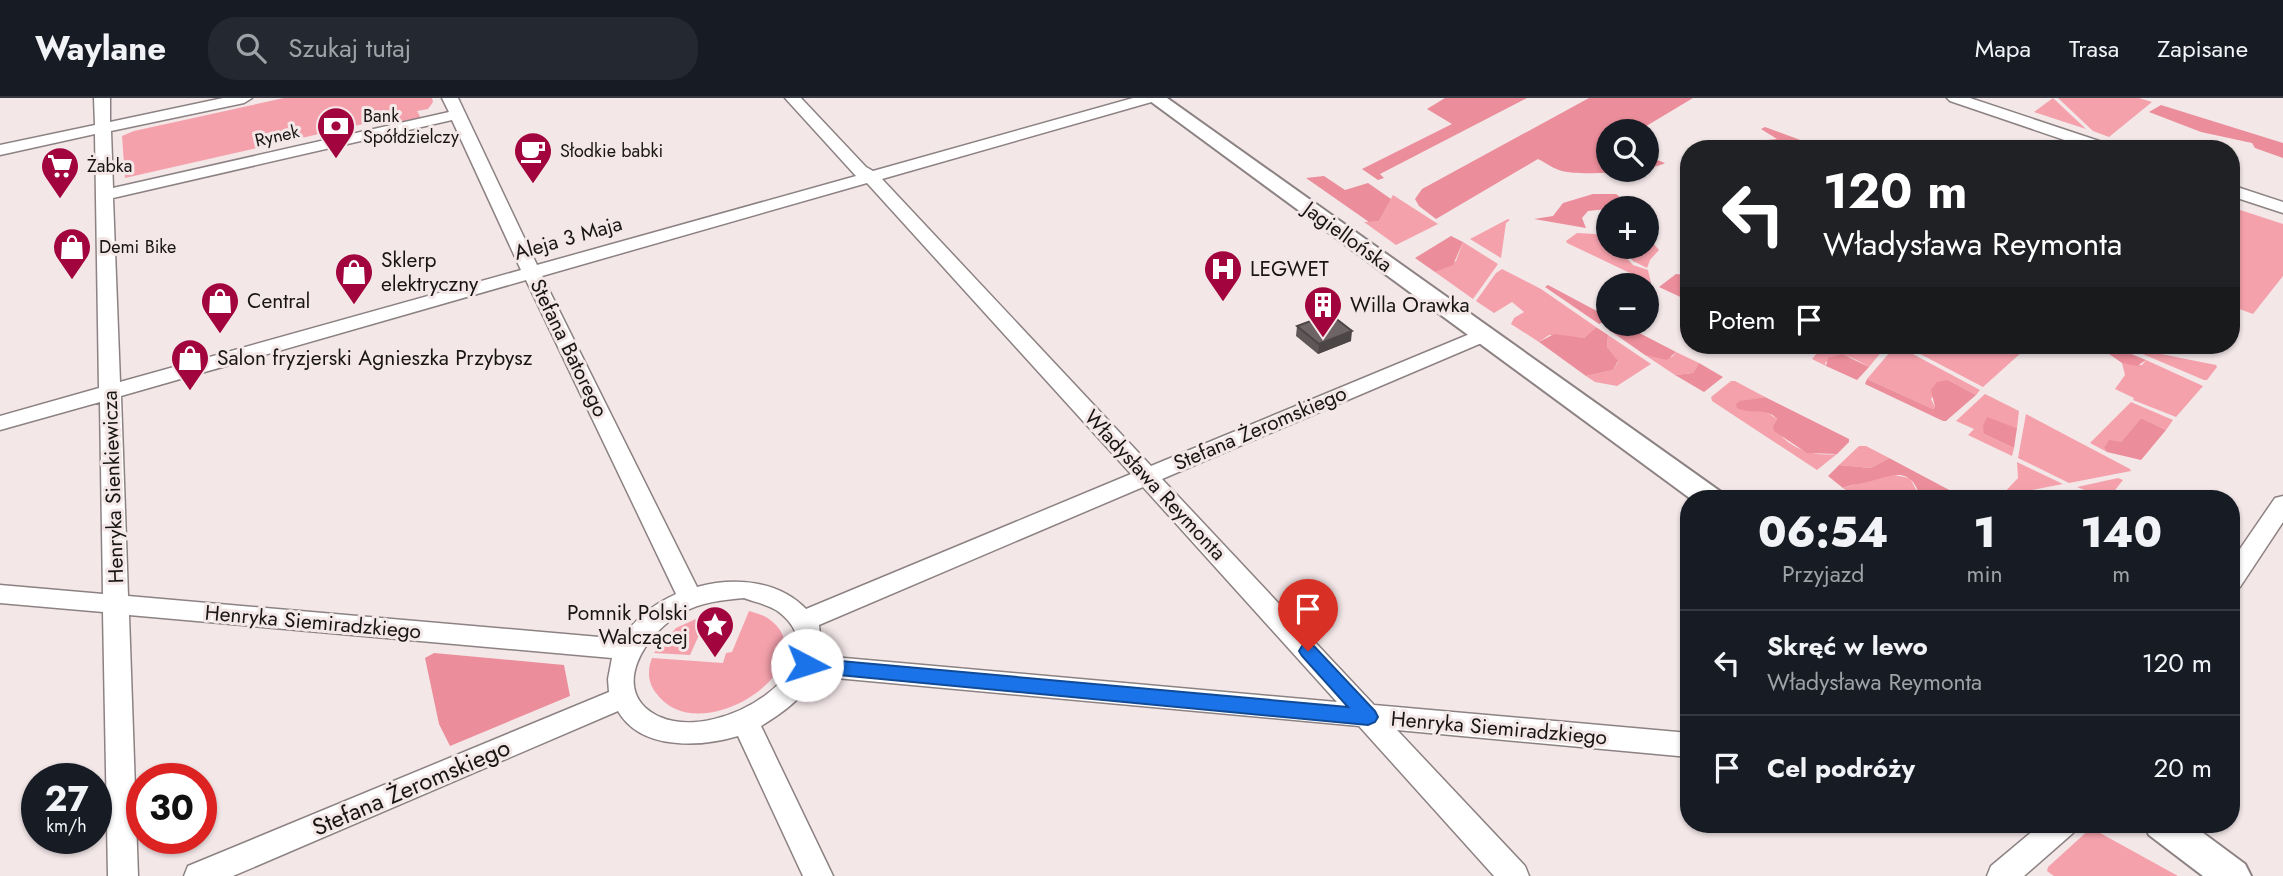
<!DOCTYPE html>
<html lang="pl">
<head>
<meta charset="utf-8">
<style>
  :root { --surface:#171b24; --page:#242831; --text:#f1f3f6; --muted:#9ea1a6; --line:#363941 }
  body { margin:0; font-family:Jost,sans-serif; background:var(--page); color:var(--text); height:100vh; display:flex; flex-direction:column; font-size:26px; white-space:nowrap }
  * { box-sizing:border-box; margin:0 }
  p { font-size:23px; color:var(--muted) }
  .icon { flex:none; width:38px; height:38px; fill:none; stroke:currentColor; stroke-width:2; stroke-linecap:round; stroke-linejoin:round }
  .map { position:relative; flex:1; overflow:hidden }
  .sheet { position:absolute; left:1680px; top:392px; width:560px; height:343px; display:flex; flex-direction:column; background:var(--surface); border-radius:28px; box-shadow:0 2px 5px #0004 }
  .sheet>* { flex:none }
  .hud { position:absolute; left:1680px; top:42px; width:560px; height:214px; border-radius:28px; box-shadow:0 2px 5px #0004; background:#202124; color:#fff; overflow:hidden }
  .controls { position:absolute; left:1596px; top:21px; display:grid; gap:14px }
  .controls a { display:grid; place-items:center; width:63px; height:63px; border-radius:50%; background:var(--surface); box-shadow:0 2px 5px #0004; font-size:35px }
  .speed { position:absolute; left:21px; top:665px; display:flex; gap:14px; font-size:35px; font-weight:700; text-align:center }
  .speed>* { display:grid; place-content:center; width:91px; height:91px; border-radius:50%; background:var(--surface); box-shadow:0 2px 5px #0004; line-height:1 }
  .speed small { font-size:18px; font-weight:400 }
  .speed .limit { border:10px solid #d22; background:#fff; color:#111 }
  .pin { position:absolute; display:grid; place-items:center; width:60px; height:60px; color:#fff; margin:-72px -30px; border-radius:50% 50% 50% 0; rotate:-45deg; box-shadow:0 0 7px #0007 }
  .pin .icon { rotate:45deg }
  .me { position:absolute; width:77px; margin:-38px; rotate:95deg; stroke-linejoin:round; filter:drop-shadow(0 0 5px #0008) }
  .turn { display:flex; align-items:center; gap:24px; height:147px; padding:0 28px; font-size:32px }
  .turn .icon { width:91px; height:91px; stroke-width:2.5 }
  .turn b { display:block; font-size:49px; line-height:60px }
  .then { display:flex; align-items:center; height:66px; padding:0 28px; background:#0003; gap:14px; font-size:26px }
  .eta { display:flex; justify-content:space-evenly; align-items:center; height:119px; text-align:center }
  .eta b { font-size:42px; font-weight:800; line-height:49px }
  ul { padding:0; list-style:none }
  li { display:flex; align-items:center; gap:21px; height:105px; padding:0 28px; border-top:2px solid var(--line) }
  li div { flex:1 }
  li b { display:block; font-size:26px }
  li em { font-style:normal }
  header { display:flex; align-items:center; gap:42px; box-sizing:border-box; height:98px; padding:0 35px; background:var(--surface); border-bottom:2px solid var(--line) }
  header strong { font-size:33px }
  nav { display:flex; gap:38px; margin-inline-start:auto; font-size:24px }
  .search { width:490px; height:63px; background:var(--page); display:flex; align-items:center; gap:18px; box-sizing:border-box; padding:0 24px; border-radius:28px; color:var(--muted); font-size:26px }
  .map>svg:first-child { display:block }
  .green { fill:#f5a1ac }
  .forest { fill:#eb8d9a }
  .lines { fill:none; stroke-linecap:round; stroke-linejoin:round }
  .minor-casing { stroke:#8d8283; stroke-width:3 }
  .tertiary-casing { stroke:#8d8283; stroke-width:4 }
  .minor { fill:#fff; fill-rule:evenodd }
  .tertiary { fill:#fff; fill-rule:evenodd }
  .wall { fill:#5f5657 }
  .shaded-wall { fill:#4d4647 }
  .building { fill:#6e6465; stroke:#4d4647; stroke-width:2 }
  .route { fill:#1a73e8; stroke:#114b97; stroke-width:2 }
  .labels { text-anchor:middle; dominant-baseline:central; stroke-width:6; stroke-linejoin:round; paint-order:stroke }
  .far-poi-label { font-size:18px; fill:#191515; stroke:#f3e7e8; text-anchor:start }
  .far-street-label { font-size:18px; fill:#191515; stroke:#f3e7e8 }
  .street-label { font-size:21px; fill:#191515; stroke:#f3e7e8 }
  .poi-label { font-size:21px; fill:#191515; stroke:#f3e7e8; text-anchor:start }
  .near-street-label { font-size:24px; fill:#191515; stroke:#f3e7e8 }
</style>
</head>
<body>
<header>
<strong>Waylane</strong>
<div class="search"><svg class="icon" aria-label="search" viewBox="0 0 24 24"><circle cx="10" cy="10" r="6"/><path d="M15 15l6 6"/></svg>Szukaj tutaj</div>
<nav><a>Mapa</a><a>Trasa</a><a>Zapisane</a></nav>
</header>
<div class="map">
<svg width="2283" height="778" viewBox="0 0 2283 778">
  <rect width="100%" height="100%" fill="#f3e7e8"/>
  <g class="green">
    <polygon points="284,0 432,0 433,4 428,11 417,13 421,20 398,25 394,19 125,80 122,38 134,33"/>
    <polygon points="2053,0 2086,31 2034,14"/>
    <polygon points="2058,0 2139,0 2152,4 2109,39 2093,33"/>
    <polygon points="1393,97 1438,126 1396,147 1364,124 1379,123"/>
    <polygon points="2231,109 2283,126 2283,178 2253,216 2231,208"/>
    <polygon points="1508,121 1510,122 1506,125 1501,160 1470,141"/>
    <polygon points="1577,135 1595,136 1608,143 1608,149 1616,149 1633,167 1648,172 1651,185 1567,145 1566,143"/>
    <polygon points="1647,138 1659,152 1650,162 1647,170 1633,163 1624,152 1626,149 1647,149"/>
    <polygon points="1463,144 1498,166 1473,201 1435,174 1456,163"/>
    <polygon points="1502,171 1541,191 1596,229 1584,240 1549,237 1539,244 1511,226 1514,220 1524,214 1512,204 1494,215 1476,203 1496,175"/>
    <polygon points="1608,237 1651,266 1617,288 1595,284 1586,278 1613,272 1618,264 1607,249"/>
    <path d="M1817 247H1887L1869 269C1853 260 1841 251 1825 265L1826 268 1812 261 1817 255Z"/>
    <polygon points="1896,247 1980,292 1976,297 1948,282 1931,301 1935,309 1933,311 1867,281"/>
    <polygon points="1903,247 2013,247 2015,252 2022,254 1983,289"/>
    <polygon points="2126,249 2216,267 2217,269 2207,282 2204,282"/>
    <polygon points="1676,254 1699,265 1693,275 1675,277 1645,257 1672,259"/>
    <polygon points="2146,262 2203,288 2176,319 2133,302 2134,300 2115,291 2125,277 2122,265 2142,267"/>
    <path d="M1731 283H1735L1765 299 1748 302 1777 321 1773 328C1788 350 1811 359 1837 356L1817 372 1712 303 1711 299Z"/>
    <polygon points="1985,296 2019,313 2017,330 1987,320 1984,336 2014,350 2012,358 1968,337 1974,331 1956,323"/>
    <polygon points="2131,304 2173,322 2166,332 2141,320 2121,344 2104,350 2107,354 2090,345"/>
    <polygon points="2026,316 2130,371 2131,373 2069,385 2018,360"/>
    <polygon points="1859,348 1866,348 1889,360 1871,370 1839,367"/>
    <polygon points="2017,364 2063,386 2001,398 2018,380"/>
    <polygon points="1888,376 1910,380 1921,401 1859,401 1843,390"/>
    <polygon points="2118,380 2123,382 2108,401 2077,389"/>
    <path d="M749 513C755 515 764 517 769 521 831 566 700 656 656 595 648 585 647 572 652 560L723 565 726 555 732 554Z"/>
    <polygon points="709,515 690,557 654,555 676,530"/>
    <polygon points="2091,730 2178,778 2054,778 2047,773 2048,769"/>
  </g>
  <g class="forest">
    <polygon points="1445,0 1527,0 1380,76 1384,80 1378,82 1362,71 1452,26 1427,11"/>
    <path d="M1589 0H1693L1638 33H1608V72H1647V58L1665 65C1649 74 1580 78 1562 73 1554 71 1546 65 1538 61L1436 121 1419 108 1415 101 1422 91Z"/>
    <polygon points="2161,7 2283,45 2283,60 2255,50 2252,45 2201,34 2149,14"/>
    <polygon points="1765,29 1803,43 1803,44 1792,51 1762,51 1755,44 1757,43 1777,41 1761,31"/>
    <polygon points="1324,78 1345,92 1368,85 1391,101 1379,123 1369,124 1306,80"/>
    <polygon points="1593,96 1616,96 1620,99 1616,101 1621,106 1615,110 1588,113 1582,120 1586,130 1534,121 1553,118 1563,105"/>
    <polygon points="1451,138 1463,144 1453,167 1435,174 1415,160"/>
    <polygon points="1676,176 1689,177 1689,203 1659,189"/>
    <polygon points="1548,187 1608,219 1608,222 1599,226 1545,189"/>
    <polygon points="1616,226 1622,226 1676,254 1667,262 1645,257 1609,232"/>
    <polygon points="1596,229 1608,237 1607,249 1618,263 1613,272 1586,278 1539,244 1554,236 1584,240"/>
    <polygon points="2105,247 2109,247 2146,262 2137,268 2122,265 2102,251"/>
    <polygon points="1842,256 1869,269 1857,282 1826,268 1828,260"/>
    <polygon points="1699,265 1723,279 1704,294 1675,277 1693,275"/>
    <polygon points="1867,281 1933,311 1935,309 1931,292 1937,284 1948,282 1976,297 1946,323 1943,323 1865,286"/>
    <path d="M1765 299 1849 341V344L1837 356 1807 355 1774 333 1773 328 1777 321C1767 309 1750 317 1737 310L1736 306 1740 303Z"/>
    <polygon points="1987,319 2017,330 2014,350 1984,336 1983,328"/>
    <polygon points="2141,320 2166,332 2141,362 2107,354 2104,350 2109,342 2121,344"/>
    <path d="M1889 360 1953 394 1947 401H1921C1911 369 1897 376 1871 383 1861 386 1852 386 1843 390L1828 378 1839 367 1871 370Z"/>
    <polygon points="434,555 564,567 570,598 450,648 439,626 425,560"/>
  </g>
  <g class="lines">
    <defs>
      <g id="minor">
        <path d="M94 0H110V24L223 0H252L244 5 111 33 113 90 449 14 442 0H458L537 167 856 78 785 0H801L866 69 873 73 1133 0H1158L1155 3 882 81 1151 368 1477 233H1491L1494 237 1491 241 1162 381 1374 607 1689 635V659L1397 632 1525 768 1529 778H1494L1359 628 814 578C803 601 782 615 761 628L833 778H803L738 638C701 649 641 653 618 613L233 778H184L188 768 609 594 608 581 612 560 129 517 138 778H108L103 514 0 505V487L103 496 100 304 0 332V318L99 290 95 36 0 57V47L95 27ZM452 22 521 172 120 284 113 100ZM867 85 1131 376 806 511C778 482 734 479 697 489L542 178ZM526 182 676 496C654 506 635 520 622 541L128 498 121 298ZM1143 389 1337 604 822 558 819 527ZM744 500C754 504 770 507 779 514 845 565 722 646 660 619 606 594 646 534 682 515 701 504 722 502 744 500Z"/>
        <polygon points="1947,0 1970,0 2114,48 2116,51 2091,51 1950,3"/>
        <polygon points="2231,87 2283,104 2283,115 2231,98"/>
        <polygon points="2283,398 2283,424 2240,489 2231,492 2231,464 2275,400"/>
        <polygon points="2041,726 2078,726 2073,735 2024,778 1987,778 1991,768"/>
      </g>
      <g id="tertiary">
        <polygon points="1146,0 1167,0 1721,394 1725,401 1691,401"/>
        <polygon points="2144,726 2191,726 2245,766 2251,778 2203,778 2149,737"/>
      </g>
    </defs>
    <use href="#minor" class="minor-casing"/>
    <use href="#tertiary" class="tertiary-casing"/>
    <use href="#minor" class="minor"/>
    <use href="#tertiary" class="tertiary"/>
  </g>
  <polygon class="wall" points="1297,228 1351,243 1318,256 1296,238"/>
  <polygon class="shaded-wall" points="1352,233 1351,243 1318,256 1319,246"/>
  <polygon class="building" points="1330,216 1352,233 1319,246 1297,228"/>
  <polygon class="route" points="1308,546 1314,548 1375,613 1378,619 1375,624 1368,627 807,574 801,572 798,567 801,562 807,560 1348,609 1302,558 1299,553 1302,548"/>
  <defs>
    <symbol id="bank-pin" viewBox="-11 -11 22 30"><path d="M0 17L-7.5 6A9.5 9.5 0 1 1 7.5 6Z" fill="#a2043d" stroke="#f3e7e8"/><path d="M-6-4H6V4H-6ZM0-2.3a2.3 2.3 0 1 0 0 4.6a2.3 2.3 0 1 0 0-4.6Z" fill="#fff"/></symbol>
    <symbol id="cafe-pin" viewBox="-11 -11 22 30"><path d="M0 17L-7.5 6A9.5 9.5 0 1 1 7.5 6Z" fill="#a2043d" stroke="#f3e7e8"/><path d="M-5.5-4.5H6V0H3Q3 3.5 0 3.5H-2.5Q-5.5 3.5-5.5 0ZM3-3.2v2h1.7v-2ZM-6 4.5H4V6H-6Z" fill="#fff"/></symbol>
    <symbol id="supermarket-pin" viewBox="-11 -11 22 30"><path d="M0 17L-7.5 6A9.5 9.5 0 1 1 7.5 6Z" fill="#a2043d" stroke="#f3e7e8"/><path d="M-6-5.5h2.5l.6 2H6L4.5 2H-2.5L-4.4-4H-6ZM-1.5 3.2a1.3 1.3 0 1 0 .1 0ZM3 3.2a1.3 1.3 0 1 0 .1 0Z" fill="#fff"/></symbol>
    <symbol id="shop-pin" viewBox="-11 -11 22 30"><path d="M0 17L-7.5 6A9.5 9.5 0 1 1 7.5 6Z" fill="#a2043d" stroke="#f3e7e8"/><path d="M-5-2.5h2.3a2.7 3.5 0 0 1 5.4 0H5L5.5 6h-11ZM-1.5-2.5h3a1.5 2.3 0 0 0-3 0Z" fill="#fff"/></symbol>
    <symbol id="hospital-pin" viewBox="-11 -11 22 30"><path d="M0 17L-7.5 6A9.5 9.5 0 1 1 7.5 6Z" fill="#a2043d" stroke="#f3e7e8"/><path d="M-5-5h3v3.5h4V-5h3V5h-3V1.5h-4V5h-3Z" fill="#fff"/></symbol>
    <symbol id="building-pin" viewBox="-11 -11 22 30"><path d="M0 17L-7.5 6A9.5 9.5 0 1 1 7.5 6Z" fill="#a2043d" stroke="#f3e7e8"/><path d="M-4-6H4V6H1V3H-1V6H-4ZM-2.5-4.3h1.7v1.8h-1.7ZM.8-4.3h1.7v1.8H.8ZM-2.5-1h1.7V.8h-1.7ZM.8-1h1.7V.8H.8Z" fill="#fff"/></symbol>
    <symbol id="sight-pin" viewBox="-11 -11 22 30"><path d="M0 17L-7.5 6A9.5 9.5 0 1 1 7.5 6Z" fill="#a2043d" stroke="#f3e7e8"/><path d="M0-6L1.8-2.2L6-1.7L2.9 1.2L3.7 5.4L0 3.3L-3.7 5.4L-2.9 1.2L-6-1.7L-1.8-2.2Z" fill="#fff"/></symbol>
  </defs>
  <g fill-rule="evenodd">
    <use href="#bank-pin" x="314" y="6" width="44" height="60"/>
    <use href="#cafe-pin" x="511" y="31" width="44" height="60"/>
    <use href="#supermarket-pin" x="38" y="46" width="44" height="60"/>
    <use href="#shop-pin" x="50" y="127" width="44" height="60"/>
    <use href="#hospital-pin" x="1201" y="149" width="44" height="60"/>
    <use href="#shop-pin" x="332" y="152" width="44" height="60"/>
    <use href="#shop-pin" x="198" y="181" width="44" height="60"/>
    <use href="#building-pin" x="1301" y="185" width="44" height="60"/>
    <use href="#shop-pin" x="168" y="238" width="44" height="60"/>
    <use href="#sight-pin" x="693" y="505" width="44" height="60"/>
  </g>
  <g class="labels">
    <g class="far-poi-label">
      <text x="363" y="18">Bank<tspan x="363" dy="21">Spółdzielczy</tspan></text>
      <text x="560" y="53">Słodkie babki</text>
      <text x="87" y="68">Żabka</text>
      <text x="99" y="149">Demi Bike</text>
    </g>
    <g class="far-street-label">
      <text transform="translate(277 38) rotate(-13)">Rynek</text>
    </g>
    <g class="street-label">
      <text transform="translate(1348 139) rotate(36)">Jagiellońska</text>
      <text transform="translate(568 140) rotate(-16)">Aleja 3 Maja</text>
      <text transform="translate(569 250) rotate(64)">Stefana Batorego</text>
      <text transform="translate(1260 330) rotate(-23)">Stefana Żeromskiego</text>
      <text transform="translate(1155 387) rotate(47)">Władysława Reymonta</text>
      <text transform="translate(113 389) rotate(-92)">Henryka Sienkiewicza</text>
      <text transform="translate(313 524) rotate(5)">Henryka Siemiradzkiego</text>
      <text transform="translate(1499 630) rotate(5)">Henryka Siemiradzkiego</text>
    </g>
    <g class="poi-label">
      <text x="381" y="162">Sklerp<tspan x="381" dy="24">elektryczny</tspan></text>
      <text x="1250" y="171">LEGWET</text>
      <text x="247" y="203">Central</text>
      <text x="1350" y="207">Willa Orawka</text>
      <text x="217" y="260">Salon fryzjerski Agnieszka Przybysz</text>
      <text x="688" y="515" text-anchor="end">Pomnik Polski<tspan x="688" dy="24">Walczącej</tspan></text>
    </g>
    <g class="near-street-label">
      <text transform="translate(411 689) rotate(-23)">Stefana Żeromskiego</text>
    </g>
  </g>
</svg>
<div class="controls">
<a><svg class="icon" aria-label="search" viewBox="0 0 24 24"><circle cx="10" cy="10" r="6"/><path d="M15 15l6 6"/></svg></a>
<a>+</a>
<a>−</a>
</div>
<div class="speed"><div>27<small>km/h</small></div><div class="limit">30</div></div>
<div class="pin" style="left:1308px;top:553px;background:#d93025"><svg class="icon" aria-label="arrive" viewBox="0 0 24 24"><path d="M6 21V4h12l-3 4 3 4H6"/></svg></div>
<svg class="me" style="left:807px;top:567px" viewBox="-20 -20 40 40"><circle r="19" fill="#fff"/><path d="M0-13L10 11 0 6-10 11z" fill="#1a73e8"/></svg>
<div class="hud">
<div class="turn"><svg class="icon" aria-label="left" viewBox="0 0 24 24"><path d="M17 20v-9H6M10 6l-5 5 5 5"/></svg><div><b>120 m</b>Władysława Reymonta</div></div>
<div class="then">Potem<svg class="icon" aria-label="arrive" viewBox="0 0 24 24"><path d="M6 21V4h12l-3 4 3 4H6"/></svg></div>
</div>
<section class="sheet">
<div class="eta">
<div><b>06:54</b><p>Przyjazd</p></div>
<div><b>1</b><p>min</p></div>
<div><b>140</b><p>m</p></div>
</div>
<ul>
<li><svg class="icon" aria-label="left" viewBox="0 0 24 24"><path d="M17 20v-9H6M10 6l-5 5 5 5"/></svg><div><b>Skręć w lewo</b><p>Władysława Reymonta</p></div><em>120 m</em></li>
<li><svg class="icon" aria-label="arrive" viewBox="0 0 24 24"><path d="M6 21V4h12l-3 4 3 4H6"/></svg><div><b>Cel podróży</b></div><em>20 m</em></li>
</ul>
</section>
</div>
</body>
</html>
